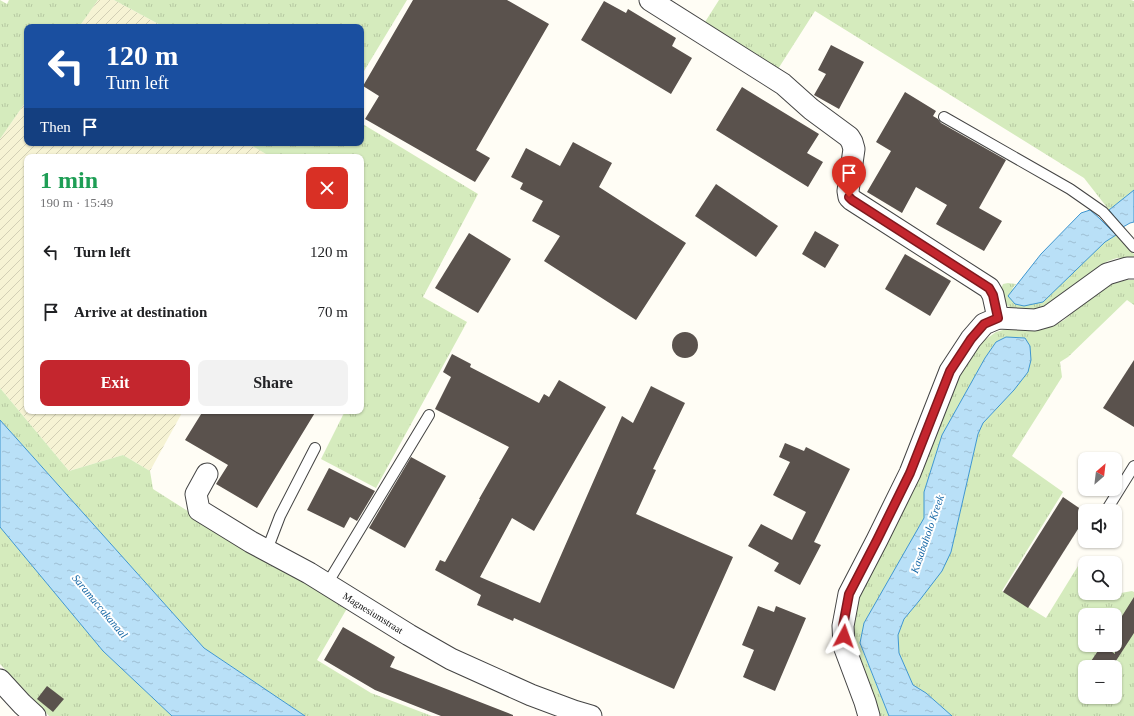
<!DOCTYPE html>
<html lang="en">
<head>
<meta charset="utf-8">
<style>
  :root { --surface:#fff; --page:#f2f2f2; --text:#202124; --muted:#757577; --accent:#c4262e }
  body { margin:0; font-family:"Times New Roman",serif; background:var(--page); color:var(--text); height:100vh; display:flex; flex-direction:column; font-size:15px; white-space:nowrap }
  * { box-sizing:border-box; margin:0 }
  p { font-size:13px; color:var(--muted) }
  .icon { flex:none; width:22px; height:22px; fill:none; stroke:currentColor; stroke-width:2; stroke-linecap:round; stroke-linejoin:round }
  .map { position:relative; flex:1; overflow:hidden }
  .panel { position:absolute; left:24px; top:154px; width:340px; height:260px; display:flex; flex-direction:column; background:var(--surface); border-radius:8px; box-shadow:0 1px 3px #0004 }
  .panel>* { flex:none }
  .banner { position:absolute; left:24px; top:24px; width:340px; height:122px; border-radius:8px; box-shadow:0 1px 3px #0004; background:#1a4fa0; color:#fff; overflow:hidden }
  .needle { width:26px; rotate:28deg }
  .fabs { position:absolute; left:1078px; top:452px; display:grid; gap:8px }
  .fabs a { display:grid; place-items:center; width:44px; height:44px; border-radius:8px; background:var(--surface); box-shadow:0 1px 3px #0004; font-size:20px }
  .pin { position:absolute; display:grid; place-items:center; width:34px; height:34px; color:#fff; margin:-41px -17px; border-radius:50% 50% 50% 0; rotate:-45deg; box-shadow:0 0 4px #0007 }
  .pin .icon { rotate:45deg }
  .me { position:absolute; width:44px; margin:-22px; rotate:4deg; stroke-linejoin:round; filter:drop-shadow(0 0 3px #0008) }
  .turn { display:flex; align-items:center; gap:14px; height:84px; padding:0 16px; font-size:18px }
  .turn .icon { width:52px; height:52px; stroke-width:2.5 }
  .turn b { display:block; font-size:28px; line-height:34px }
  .then { display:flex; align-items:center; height:38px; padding:0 16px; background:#0003; gap:8px; font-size:15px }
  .round { display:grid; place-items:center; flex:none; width:42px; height:42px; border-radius:8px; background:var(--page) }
  .summary { display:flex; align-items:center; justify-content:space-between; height:68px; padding:0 16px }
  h1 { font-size:24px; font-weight:700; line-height:30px; color:#1e9e55 }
  .button { display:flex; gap:8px; margin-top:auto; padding:8px 16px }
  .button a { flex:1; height:46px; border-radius:8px; background:var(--accent); color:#fff; font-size:16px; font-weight:700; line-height:46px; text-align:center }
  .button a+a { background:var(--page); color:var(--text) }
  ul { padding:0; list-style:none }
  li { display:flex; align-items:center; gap:12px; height:60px; padding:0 16px }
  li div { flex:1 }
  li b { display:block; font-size:15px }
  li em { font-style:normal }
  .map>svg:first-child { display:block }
  .farmland { fill:url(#farmland-furrows) }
  .grass { fill:url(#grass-tufts); fill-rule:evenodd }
  .water { fill:url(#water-ripples); stroke:#3f96cf }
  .building { fill:#5a524d }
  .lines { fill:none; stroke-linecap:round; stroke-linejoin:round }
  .lane-casing { stroke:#444; stroke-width:12 }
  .street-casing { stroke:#444; stroke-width:23 }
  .lane { stroke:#fff; stroke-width:10 }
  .street { stroke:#fff; stroke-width:21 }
  .route-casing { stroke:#7f191e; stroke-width:10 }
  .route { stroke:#c4262e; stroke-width:7 }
  .labels { text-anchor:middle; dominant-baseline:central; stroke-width:4; stroke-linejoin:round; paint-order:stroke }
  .street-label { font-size:10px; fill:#111; stroke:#fff }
  .water-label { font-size:11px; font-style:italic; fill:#1768a6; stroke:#fff }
</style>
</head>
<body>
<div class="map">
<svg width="1134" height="716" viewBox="0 0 1134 716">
  <defs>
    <pattern id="farmland-furrows" width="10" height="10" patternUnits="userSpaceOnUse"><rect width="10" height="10" fill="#f6f3d4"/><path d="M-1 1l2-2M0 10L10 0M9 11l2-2" fill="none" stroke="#d2cfb5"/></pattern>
    <pattern id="grass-tufts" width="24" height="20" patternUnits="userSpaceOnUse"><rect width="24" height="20" fill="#d5ebbd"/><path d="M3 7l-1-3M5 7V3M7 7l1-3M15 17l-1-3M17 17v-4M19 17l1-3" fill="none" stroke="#b6c8a1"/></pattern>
    <pattern id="water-ripples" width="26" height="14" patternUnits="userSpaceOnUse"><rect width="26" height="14" fill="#b9e0f7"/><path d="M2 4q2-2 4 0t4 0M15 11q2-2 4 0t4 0" fill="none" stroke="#9ebfd3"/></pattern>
  </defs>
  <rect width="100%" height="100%" fill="#fffdf5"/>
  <g class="farmland">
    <polygon points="98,0 114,0 164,27 79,27"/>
    <polygon points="27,100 27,143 247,143 271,157 27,157 27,411 183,411 150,471 123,455 69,471 0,388 0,139"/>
  </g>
  <g class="grass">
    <polygon points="0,0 7,4 9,0 98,0 79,27 27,27 27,100 0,139"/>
    <polygon points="114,0 407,0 361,76 361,27 164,27"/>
    <polygon points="719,0 1131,0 1134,1 1134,190 1109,210 1084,178 815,11 778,69 705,22"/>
    <polygon points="361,123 478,194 423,297 467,322 376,488 321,459 345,411 361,411 361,157 271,157 247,143 361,143"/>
    <polygon points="1116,235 1121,238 1134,254 1134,257 1132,259 1117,258 1108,261 1099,266 1055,302 1035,312 1017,311 1010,308 1004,302 1000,291 1003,284 1008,283 1016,284 1012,289 1105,242"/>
    <path d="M1126 280H1134V305L1127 300 1068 357 1060 362 1062 377 1012 456 1063 492 1002 591 1046 618 1078 566 1085 570V593H1115V589L1121 593 1132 591 1134 592V716H952L926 693 913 685 899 653 898 635 904 619 919 601 951 552 978 434 983 423 1014 390 1025 338 1006 337 996 342 985 358 942 435 924 492V518L864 623 860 644 889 716H877L851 648 857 598 964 363 979 344 996 332 1010 328H1037L1055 325 1064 320 1100 289 1111 284ZM1085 615H1115V645H1085ZM1085 667H1115V697H1085Z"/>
    <polygon points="0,388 69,471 123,455 150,471 153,489 257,555 349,605 317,660 371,693 432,716 305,716 204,648 0,420"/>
    <polygon points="0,527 103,651 172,716 49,716 0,664"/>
  </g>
  <g class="water">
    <polygon points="1134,190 1134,222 1130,223 1123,227 1109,210"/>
    <polygon points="1090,210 1099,218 1116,235 1105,242 1043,302 1024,306 1015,304 1008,296 1041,254 1081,213"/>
    <polygon points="1006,337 1025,338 1030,346 1031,360 1028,372 1014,390 983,423 978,434 951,552 942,571 919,601 904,619 898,635 899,653 913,685 926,693 952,716 889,716 860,643 864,623 924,518 924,492 942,435 985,358 996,342"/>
    <polygon points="0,420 204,648 305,716 172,716 103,651 0,527"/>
  </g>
  <g class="building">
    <polygon points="413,0 507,0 549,24 476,150 490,158 475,182 365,119 379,96 363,86"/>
    <polygon points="604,1 626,13 628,9 676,38 672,46 692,58 671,94 581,40"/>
    <polygon points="831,45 864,62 839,109 814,95 826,74 818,70"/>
    <polygon points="742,87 819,134 807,153 823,162 808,187 716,130"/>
    <polygon points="905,92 936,111 933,116 938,119 941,123 1006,160 979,208 1002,221 984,251 936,224 947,205 916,187 902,213 867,192 891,151 876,142"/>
    <polygon points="573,142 612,163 599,187 686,243 636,320 544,261 560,236 532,221 543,201 520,189 523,183 511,177 526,148 560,166"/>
    <polygon points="716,184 778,226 756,257 695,216"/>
    <polygon points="815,231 839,245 825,268 802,254"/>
    <polygon points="469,233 511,259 478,313 435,288"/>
    <polygon points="905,254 951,281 930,316 885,289"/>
    <circle cx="685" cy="345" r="13"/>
    <polygon points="452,354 471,364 470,367 539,403 544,394 549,397 559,380 606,407 534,531 512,518 480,577 540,603 622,416 633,423 651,386 685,403 653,469 656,470 636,514 733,557 674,689 514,618 513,621 477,605 481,595 435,570 440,560 445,562 480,499 479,499 509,447 435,409 451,377 443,372"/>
    <polygon points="1134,360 1134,427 1103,408"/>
    <polygon points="203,411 316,411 257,508 216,484 228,465 185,440"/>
    <polygon points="785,443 804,451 806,447 850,469 814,542 821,545 800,585 774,571 779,563 748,546 761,524 792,540 806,512 773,495 790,462 779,457"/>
    <polygon points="411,457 446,476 405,548 369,528"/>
    <polygon points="329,468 375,491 357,521 350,517 344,528 307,510"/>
    <polygon points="1063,497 1085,512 1085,518 1028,608 1003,592"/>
    <polygon points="1134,597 1134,633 1112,667 1087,667 1102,645 1115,654 1115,627"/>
    <polygon points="758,606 774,612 776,606 806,618 775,691 743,677 754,650 742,645"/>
    <polygon points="343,627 395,657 390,667 513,715 513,716 441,716 375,690 324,660"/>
    <polygon points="47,686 64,699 53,712 37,699"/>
  </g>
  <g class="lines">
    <defs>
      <g id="lane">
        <polyline points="944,117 1070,189 1103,212 1134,247"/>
        <polyline points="1106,511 1134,466"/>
        <polyline points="267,550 280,516 315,448"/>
        <polyline points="327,584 429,415"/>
      </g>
      <g id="street">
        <polyline points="650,0 783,84 811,109 849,137 852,142 854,149 848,191 849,197 852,200 989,288 993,295 998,318"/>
        <polyline points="207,474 196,494 199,510 251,542 309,573 409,635 451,659 531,695 574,711 591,716"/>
        <polyline points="0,680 22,704 35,716"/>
        <polyline points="869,716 865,702 844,646 843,626 849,594 877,540 910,473 950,371 971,339 984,324 998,318 1035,320 1049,316 1107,274 1127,268 1134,268"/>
      </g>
    </defs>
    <use href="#lane" class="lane-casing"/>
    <use href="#street" class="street-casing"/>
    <use href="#lane" class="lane"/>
    <use href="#street" class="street"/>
  </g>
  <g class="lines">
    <defs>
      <polyline id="route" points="844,636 843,626 849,594 877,540 910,473 950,371 971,339 984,324 998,318 993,295 989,288 852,200 849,197"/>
    </defs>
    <use href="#route" class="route-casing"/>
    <use href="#route" class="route"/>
  </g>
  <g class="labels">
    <g class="street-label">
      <text transform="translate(373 613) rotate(32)">Magnesiumstraat</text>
    </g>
    <g class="water-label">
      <text transform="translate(927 534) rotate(-71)">Kasabaholo Kreek</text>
      <text transform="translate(100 606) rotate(50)">Saramaccakanaal</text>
    </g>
  </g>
</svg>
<div class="fabs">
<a><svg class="needle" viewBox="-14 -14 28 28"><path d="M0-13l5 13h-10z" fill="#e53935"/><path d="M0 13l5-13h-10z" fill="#757577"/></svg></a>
<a><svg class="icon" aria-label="sound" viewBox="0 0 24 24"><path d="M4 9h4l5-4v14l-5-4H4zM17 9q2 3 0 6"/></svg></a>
<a><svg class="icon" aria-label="search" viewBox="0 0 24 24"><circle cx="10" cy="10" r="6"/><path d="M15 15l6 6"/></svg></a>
<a>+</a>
<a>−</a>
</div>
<div class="pin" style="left:849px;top:197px;background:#d93025"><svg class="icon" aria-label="arrive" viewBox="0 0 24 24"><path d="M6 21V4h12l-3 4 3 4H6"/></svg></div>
<svg class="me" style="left:844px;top:636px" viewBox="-20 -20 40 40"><path d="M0-17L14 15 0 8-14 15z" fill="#c4262e" stroke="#fff" stroke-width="4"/></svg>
<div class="banner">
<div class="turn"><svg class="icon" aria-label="left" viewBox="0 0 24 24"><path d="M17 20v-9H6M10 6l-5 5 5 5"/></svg><div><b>120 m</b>Turn left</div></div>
<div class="then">Then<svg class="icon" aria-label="arrive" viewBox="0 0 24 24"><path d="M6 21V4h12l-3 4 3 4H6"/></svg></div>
</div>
<section class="panel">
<div class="summary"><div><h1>1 min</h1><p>190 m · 15:49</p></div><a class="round" style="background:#d93025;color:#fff"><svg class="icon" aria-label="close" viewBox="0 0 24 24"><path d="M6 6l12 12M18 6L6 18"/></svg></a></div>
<ul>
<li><svg class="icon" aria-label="left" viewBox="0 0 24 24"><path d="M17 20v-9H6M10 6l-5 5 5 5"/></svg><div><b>Turn left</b></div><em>120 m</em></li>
<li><svg class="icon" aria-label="arrive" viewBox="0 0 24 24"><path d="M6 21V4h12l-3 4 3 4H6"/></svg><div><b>Arrive at destination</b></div><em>70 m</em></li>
</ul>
<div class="button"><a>Exit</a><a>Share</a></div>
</section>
</div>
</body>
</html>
